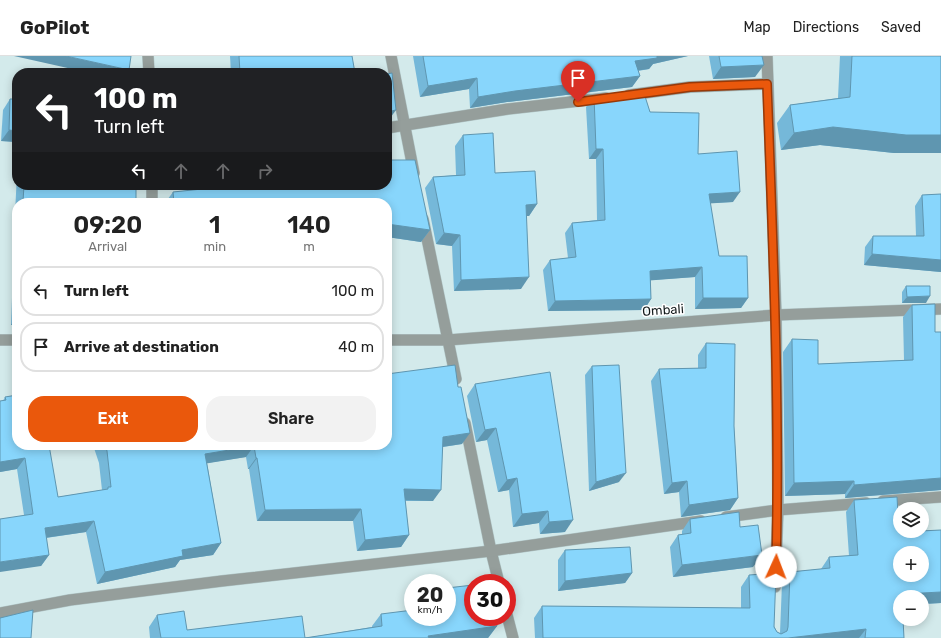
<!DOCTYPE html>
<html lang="en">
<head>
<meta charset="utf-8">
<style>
  :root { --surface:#fff; --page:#f2f2f2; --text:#222; --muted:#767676; --line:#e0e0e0; --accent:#ea580c }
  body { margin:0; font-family:Rubik,sans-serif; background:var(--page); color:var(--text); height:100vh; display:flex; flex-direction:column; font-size:15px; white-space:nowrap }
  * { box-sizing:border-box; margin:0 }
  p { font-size:13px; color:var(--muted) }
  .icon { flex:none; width:22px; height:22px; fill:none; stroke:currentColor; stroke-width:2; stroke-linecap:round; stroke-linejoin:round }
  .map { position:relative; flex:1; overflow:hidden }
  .side { position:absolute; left:12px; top:142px; width:380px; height:252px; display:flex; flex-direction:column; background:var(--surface); border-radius:16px; box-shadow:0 2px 10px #0003 }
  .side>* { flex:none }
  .hud { position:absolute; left:12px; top:12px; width:380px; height:122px; border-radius:16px; box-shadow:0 2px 10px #0003; background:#202124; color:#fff; overflow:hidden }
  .fabs { position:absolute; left:893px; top:446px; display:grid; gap:8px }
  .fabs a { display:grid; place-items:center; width:36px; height:36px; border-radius:50%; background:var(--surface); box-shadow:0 2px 10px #0003; font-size:20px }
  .speed { position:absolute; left:404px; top:518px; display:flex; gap:8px; font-size:20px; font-weight:700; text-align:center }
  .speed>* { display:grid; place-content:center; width:52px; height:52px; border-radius:50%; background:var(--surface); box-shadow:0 2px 10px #0003; line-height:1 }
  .speed small { font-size:10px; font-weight:400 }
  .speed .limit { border:6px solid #d22; background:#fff; color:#111 }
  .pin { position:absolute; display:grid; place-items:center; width:34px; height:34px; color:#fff; margin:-41px -17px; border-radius:50% 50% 50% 0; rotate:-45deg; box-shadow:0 0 4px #0007 }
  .pin .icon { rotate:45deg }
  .me { position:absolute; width:44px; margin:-22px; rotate:2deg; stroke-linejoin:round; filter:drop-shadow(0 0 3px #0008) }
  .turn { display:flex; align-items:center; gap:14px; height:84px; padding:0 16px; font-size:18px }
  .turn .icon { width:52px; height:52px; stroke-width:2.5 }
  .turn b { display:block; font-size:28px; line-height:34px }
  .lanes { display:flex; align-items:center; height:38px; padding:0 16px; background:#0003; justify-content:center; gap:20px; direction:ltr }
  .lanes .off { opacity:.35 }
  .eta { display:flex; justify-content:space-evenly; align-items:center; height:68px; text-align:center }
  .eta b { font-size:24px; font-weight:600; line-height:28px }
  .action { display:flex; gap:8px; margin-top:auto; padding:8px 16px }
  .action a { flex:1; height:46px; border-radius:16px; background:var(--accent); color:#fff; font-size:16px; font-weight:600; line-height:46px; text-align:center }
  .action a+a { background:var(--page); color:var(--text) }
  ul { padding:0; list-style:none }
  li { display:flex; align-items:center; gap:12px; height:50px; margin:0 8px 6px; padding:0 8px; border:2px solid var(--line); border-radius:16px }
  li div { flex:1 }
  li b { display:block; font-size:15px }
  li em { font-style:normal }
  header { display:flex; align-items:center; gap:24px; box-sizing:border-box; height:56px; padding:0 20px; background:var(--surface); border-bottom:1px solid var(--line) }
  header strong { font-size:19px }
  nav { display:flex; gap:22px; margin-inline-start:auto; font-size:14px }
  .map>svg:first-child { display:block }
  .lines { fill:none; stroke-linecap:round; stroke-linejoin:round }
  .minor-casing { stroke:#b0c5c6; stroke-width:12 }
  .minor { stroke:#959e9b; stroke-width:11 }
  .wall { fill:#75b8d9 }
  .shaded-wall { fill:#5f96b0 }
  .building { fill:#88d6fc; stroke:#5f96b0; fill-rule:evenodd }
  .route-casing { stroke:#983908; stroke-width:10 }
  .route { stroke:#ea580c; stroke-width:7 }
  .labels { text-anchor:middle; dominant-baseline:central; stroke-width:3; stroke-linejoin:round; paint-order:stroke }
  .street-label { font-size:13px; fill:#131b1c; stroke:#fff }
</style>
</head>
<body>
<header>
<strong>GoPilot</strong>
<nav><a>Map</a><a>Directions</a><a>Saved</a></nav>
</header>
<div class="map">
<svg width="941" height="582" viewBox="0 0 941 582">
  <rect width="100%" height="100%" fill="#d3eaeb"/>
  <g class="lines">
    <defs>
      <g id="minor">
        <polyline points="148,0 149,17"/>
        <polyline points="391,0 414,117"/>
        <polyline points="767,0 776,259 778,454 775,531"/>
        <polyline points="629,39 690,31 767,28"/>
        <polyline points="387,72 508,53 606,42"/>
        <polyline points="152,129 152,147"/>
        <polyline points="423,163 456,323"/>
        <polyline points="0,284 17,284"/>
        <polyline points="387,284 448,284 776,259 941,253"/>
        <polyline points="465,367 491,495 499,527"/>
        <polyline points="883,445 941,441"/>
        <polyline points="726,461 778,454 866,447"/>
        <polyline points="0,557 70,544 222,525 491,495 701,465"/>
        <polyline points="507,559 513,582"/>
      </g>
    </defs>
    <use href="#minor" class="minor-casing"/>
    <use href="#minor" class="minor"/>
  </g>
  <g class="wall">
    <polygon points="230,0 352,0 355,17 231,17"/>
    <polygon points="413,0 688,0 653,8 649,13 638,15 640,20 632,31 507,46 470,52 469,33 420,41"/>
    <polygon points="709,0 762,0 755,21 713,23"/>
    <polygon points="840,0 941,0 941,97 894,97 820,89 781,94 777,67 790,49 838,42"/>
    <polygon points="594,40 650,56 698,98 733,146 710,147 719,200 748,242 741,252 695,253 695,221 651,224 651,243 644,254 548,255 543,214 550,204 568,202 565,177 572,167 597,164 596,103 589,103 586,51"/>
    <polygon points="10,43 17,86 1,85 3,54"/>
    <polygon points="463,79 495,117 537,148 529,160 526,160 521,233 454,235 452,190 436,188 425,132 433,121 456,119 455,90"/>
    <polygon points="17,118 17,129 136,129 136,147 17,147 17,157 15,157"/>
    <polygon points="237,129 387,129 430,174 421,186 387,181 387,147 165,147 173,136"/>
    <polygon points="941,138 941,216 864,209 865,191 873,180 916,180 915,150 922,139"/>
    <polygon points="17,209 17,269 11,269 13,215"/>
    <polygon points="906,230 926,247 902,247 902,236"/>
    <polygon points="912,249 941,434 845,442 845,438 785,440 783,296 792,283 818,308 904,304 903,261"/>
    <polygon points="706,287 734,370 738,442 730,454 681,461 679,436 664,438 651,325 659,313 698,312 698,299"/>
    <polygon points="592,310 619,426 589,435 585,319"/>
    <polygon points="475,328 565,476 540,478 539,467 513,471 509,434 498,436 487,384 476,386 467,340"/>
    <polygon points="5,341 58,441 102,434 99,407 93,389 387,389 462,388 443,391 433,445 405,445 409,479 401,491 357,495 353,465 257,465 249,413 248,413 246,401 207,407 221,487 213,499 180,504 175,511 97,528 86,476 46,482 49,499 41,510 24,459 17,413 0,416 0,345 3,345"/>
    <polygon points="854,444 899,476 941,474 941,547 922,548 922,541 900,541 904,582 535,582 534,562 542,550 741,552 741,531 749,519 777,576 780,577 782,527 790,516 821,513 829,501 849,500 846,456"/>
    <polygon points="690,463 753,511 673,521 670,491 678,479 682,478 682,475"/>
    <polygon points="565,494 632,517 625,527 558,535 558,504"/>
    <polygon points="381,558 497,570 488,582 150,582 149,571 157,559 187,574 305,582 372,571 372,570"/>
  </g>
  <g class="shaded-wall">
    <polygon points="14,0 66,0 129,14 127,17 90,17"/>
    <polygon points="655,0 688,0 653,8 649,13 627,16 635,5"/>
    <polygon points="764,9 755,21 713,23 721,11"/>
    <polygon points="640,20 632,31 507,46 470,52 478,41 515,35"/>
    <polygon points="477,22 469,33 420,41 428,30"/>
    <polygon points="396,54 388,65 387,65 387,59 391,55"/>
    <polygon points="833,71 941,79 941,97 894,97 820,89 781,94 794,77"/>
    <polygon points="9,74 17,75 17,86 1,85"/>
    <polygon points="596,93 603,93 596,103 589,103"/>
    <polygon points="740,136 733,146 701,148 709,138"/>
    <polygon points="537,148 529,160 518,160 526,149"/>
    <polygon points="387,168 430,174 421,186 387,181"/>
    <polygon points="444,177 460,179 452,190 436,188"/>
    <polygon points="872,198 941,204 941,216 864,209"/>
    <polygon points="702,211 695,221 643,225 650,215"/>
    <polygon points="529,221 521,233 454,235 461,224"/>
    <polygon points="930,240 926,247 902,247 907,241"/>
    <polygon points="703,242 748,242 741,252 695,253"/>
    <polygon points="651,243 644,254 548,255 555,245"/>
    <polygon points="17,260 17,269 11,269"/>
    <polygon points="496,372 487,384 476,386 485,374"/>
    <polygon points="470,377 462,388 435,392 443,381"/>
    <polygon points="254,390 246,401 197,409 205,398"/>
    <polygon points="25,402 17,413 0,416 0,406"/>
    <polygon points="256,402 257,402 249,413 248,413"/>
    <polygon points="626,417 619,426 589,435 596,426"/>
    <polygon points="517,422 509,434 498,436 507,424"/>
    <polygon points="941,422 941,434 845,442 854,429"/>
    <polygon points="687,425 679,436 664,438 672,427"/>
    <polygon points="854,425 845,438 785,440 794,427"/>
    <polygon points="404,433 441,434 433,445 396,444"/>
    <polygon points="738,442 730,454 681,461 689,449"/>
    <polygon points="361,453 353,465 257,465 265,454"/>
    <polygon points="548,455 539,467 513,471 522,458"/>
    <polygon points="573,464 565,476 540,478 549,466"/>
    <polygon points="94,465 86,476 37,483 45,472"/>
    <polygon points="409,479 401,491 357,495 365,484"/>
    <polygon points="221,487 213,499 180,504 175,511 97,528 105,516 182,494"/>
    <polygon points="49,499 41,510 0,516 0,506"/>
    <polygon points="762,499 753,511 673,521 682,509"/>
    <polygon points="632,517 625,527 558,535 565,525"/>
    <polygon points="941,536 941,547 922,548 922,541 901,541 903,538"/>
    <polygon points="497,570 488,582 427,582 428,580"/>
    <polygon points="866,573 859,582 788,582"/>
  </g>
  <g class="building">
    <polygon points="66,0 131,0 129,14"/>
    <polygon points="239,0 352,0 355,17 237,17 240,17"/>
    <polygon points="423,0 657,0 657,2 635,5 640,20 515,35 478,41 477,22 428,30"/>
    <polygon points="719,0 762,0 764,9 721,11"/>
    <polygon points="852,0 941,0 941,79 906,79 833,71 794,77 790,49 850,41"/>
    <polygon points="392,17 396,54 391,55 388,59 387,59 387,18"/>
    <polygon points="643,34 650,56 699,57 698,98 737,95 740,136 709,138 719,200 747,200 748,242 703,242 702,211 650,215 651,243 555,245 550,204 576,201 572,167 605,164 603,93 596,93 594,40"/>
    <polygon points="10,43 17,43 17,75 9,74"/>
    <polygon points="493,77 495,117 535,115 537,148 526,149 529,221 461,224 460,179 444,177 433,121 465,119 463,79"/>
    <polygon points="387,104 415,104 430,174 387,168 387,147 174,147 173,136 241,129 387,129"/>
    <polygon points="24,129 136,129 136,147 38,147 23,146"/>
    <polygon points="941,138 941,204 872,198 873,180 924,180 922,139"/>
    <polygon points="906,230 930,230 930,240 907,241"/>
    <polygon points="935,248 935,276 941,276 941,422 854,429 854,425 794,427 792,283 818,284 818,308 913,304 912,249"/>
    <polygon points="706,287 735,288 734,370 738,442 689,449 687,425 672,427 659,313 706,312"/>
    <polygon points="455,309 458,331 461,331 470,377 443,381 441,434 404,433 409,479 365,484 361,453 265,454 257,402 256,402 254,390 205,398 221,487 182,494 183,500 105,516 94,465 45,472 49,499 0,506 0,463 33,458 25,402 0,406 0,345 6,344 5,341 17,339 17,389 49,389 58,441 108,433 108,431 111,431 107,395 105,389 387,389 387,318"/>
    <polygon points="619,309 626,417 596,426 592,310"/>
    <polygon points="550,316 573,464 549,466 548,455 522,458 517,422 507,424 496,372 485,374 475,328"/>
    <path d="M897 441 899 476 941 474V536L903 538V541H900V563H903L904 582H865L866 573 788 582H543L542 550 750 552 749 519 776 517 774 571 777 576 781 578 787 575 788 571 790 516 830 512 829 501 858 499 854 444ZM900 497H922V519H900Z"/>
    <polygon points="739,456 740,471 758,469 762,499 682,509 678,479 691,477 690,463"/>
    <polygon points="630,491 632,517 565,525 565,494"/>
    <polygon points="473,529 473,561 495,561 497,570 428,580 429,582 161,582 157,559 184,555 187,574 302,560 305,582 382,570 381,558 413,554 413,561 447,561 447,532"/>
    <polygon points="33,554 31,582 0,582 0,562"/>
  </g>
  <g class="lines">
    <defs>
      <path id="route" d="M578 46 690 31 767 28C773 189 780 350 776 511"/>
    </defs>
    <use href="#route" class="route-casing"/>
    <use href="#route" class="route"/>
  </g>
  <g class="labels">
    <g class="street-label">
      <text transform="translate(663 254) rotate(-4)">Ombali</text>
    </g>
  </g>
</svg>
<div class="fabs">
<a><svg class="icon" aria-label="layers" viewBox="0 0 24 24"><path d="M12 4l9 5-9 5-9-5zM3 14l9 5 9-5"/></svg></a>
<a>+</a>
<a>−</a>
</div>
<div class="speed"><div>20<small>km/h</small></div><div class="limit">30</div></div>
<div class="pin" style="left:578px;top:46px;background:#d93025"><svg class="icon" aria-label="arrive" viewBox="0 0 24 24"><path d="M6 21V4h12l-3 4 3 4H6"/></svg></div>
<svg class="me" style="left:776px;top:511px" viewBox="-20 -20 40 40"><circle r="19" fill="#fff"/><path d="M0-13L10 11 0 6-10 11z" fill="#ea580c"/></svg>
<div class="hud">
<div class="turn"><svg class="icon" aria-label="left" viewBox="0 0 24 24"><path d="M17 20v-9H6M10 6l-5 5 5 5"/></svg><div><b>100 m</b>Turn left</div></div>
<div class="lanes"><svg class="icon" aria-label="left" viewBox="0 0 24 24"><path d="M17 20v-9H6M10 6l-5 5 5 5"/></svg><svg class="icon off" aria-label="ahead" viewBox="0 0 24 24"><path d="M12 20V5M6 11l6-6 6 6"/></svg><svg class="icon off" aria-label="ahead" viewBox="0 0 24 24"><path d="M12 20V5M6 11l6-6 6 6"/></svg><svg class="icon off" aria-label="right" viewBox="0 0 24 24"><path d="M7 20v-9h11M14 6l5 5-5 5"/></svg></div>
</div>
<section class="side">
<div class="eta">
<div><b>09:20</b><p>Arrival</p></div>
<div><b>1</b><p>min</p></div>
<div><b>140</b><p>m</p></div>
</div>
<ul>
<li><svg class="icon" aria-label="left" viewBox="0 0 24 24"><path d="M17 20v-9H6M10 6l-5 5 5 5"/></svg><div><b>Turn left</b></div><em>100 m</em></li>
<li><svg class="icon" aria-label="arrive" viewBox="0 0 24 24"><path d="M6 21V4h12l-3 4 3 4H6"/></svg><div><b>Arrive at destination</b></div><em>40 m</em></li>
</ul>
<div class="action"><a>Exit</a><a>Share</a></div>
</section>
</div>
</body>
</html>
